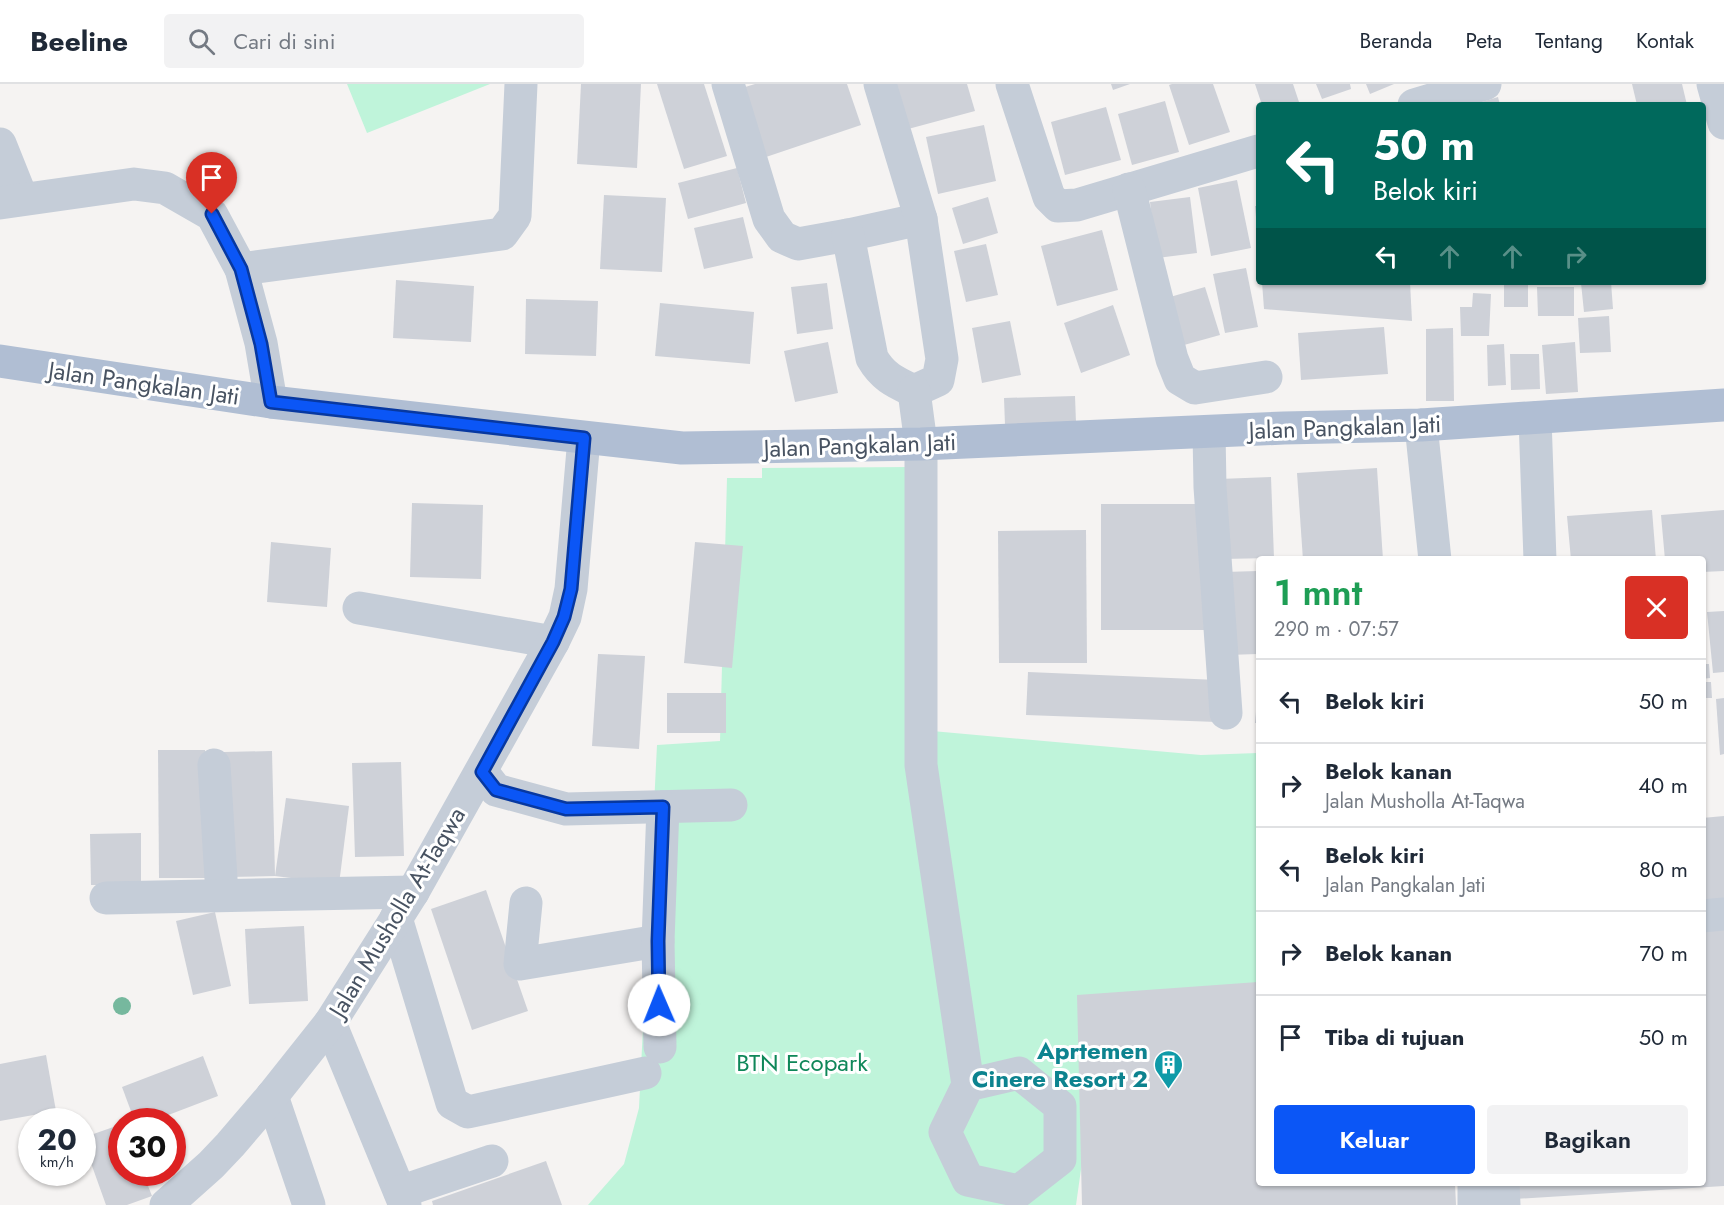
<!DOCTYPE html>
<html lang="id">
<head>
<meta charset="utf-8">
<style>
  :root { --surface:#fff; --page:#f2f2f3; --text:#1f2937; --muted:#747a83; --line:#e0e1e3; --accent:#0b56f6 }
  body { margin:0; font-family:Jost,sans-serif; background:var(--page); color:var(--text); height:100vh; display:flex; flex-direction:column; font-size:22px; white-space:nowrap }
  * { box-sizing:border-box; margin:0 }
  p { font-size:20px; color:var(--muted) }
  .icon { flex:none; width:33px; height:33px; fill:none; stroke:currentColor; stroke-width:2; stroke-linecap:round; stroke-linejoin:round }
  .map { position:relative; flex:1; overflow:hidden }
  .details { position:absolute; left:1256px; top:472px; width:450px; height:630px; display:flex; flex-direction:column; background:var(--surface); border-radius:6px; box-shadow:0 2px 4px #0004 }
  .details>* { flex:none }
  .banner { position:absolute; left:1256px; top:18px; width:450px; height:183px; border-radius:6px; box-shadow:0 2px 4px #0004; background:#00695c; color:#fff; overflow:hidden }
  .speed { position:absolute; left:18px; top:1024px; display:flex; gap:12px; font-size:30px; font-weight:700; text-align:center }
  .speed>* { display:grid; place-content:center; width:78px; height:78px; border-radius:50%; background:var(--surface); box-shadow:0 2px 4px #0004; line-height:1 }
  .speed small { font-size:15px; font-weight:400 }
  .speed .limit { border:9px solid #d22; background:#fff; color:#111 }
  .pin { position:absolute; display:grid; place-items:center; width:51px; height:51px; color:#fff; margin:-62px -26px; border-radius:50% 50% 50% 0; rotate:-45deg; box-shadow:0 0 6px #0007 }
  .pin .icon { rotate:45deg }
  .me { position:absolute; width:66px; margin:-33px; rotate:359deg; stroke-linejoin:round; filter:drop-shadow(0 0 4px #0008) }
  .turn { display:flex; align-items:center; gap:21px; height:126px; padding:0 18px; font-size:27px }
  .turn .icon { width:78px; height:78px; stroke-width:2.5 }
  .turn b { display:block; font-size:42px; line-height:51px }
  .lanes { display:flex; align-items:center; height:57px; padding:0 18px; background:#0003; justify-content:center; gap:30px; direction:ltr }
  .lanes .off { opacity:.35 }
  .round { display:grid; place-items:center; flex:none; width:63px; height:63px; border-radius:6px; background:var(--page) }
  .head { display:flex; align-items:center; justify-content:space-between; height:102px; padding:0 18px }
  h1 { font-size:36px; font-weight:600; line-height:45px; color:#1e9e55 }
  .primary-button { display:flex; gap:12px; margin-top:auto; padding:12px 18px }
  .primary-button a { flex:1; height:69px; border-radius:6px; background:var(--accent); color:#fff; font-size:24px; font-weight:600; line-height:69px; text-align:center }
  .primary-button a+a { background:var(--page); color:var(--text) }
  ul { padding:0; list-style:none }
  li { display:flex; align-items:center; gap:18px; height:84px; padding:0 18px; border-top:2px solid var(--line) }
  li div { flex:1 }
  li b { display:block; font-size:22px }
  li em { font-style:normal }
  header { display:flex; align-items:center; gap:36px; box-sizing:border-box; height:84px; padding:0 30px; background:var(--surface); border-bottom:2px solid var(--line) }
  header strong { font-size:28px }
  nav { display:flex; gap:33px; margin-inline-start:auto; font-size:21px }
  .search { width:420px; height:54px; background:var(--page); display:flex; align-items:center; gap:15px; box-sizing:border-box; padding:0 21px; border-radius:6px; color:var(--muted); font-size:22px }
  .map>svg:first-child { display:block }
  .green { fill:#bff4da }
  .building { fill:#ced1d8 }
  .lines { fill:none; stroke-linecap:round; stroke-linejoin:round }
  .minor { stroke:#c5cdd8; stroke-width:33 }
  .major { stroke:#b0bed3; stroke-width:33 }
  .tree { fill:#76b89e }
  .route-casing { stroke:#0738a0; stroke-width:15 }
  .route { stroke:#0b56f6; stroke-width:10 }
  .labels { text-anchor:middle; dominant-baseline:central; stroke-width:6; stroke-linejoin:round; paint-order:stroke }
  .street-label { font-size:24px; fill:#485362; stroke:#fff }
  .culture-label { font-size:24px; font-weight:bold; fill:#0d838f; stroke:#fff; text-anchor:end }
  .park-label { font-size:24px; fill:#0f8759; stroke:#fff }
</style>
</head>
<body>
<header>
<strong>Beeline</strong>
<div class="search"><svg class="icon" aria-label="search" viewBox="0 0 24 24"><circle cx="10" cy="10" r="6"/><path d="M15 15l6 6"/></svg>Cari di sini</div>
<nav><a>Beranda</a><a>Peta</a><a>Tentang</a><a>Kontak</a></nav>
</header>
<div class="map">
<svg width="1724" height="1121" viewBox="0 0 1724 1121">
  <rect width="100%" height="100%" fill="#f5f3f2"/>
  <g class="green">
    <polygon points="347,0 490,0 367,49"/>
    <polygon points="911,383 932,647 1201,671 1258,669 1258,1018 1091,1014 1076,1121 588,1121 624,1080 639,1024 657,661 720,657 727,394 762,394 762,384"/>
  </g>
  <g class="building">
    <polygon points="581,0 641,0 637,84 577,80"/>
    <polygon points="657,0 704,0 727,72 684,85"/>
    <polygon points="755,0 847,0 861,41 766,73 742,4"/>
    <polygon points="883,0 967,0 975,27 897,48"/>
    <polygon points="1111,0 1130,0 1113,6"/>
    <polygon points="1172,0 1213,0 1230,48 1189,61 1169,1"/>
    <polygon points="1255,0 1293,0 1300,21 1262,21"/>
    <polygon points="1316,0 1350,0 1351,5 1322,15"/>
    <polygon points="1366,0 1394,0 1370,10"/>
    <polygon points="1632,0 1682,0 1687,21 1637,21"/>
    <polygon points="1498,13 1500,21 1475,21 1475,20"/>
    <polygon points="1165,17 1179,68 1132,81 1118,30"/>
    <polygon points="1106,23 1121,76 1065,91 1051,38"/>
    <polygon points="984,41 996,97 938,110 926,53"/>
    <polygon points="737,84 746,119 688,135 678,99"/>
    <polygon points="1237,96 1251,164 1211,172 1198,104"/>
    <polygon points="604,111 666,114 662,188 600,185"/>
    <polygon points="988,113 998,149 963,160 952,124"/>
    <polygon points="1190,113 1197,169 1157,174 1150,118"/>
    <polygon points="1255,122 1258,122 1258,144 1257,144"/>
    <polygon points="743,133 753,174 704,185 694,144"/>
    <polygon points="1102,146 1118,206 1057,222 1041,162"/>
    <polygon points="986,160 998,211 966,218 954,167"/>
    <polygon points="1246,184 1258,243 1225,249 1213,190"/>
    <polygon points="396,196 474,202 471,258 393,254"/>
    <polygon points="1262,198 1410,198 1412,237 1264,225"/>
    <rect x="1504" y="198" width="24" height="25"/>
    <polygon points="1611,198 1613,225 1584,228 1581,199"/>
    <polygon points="827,199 833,245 797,250 791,203"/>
    <polygon points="1205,203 1220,251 1184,261 1170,213"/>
    <polygon points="1537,203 1574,203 1574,232 1538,232"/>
    <polygon points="1473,209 1491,210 1489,252 1461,252 1460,223 1472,223"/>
    <polygon points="526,215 598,217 596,272 525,270"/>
    <polygon points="660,219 754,228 750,280 655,272"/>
    <polygon points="1113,221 1130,271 1081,289 1064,239"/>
    <polygon points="1609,232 1611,268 1580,269 1578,234"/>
    <polygon points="1010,237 1021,291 982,299 972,244"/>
    <polygon points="1384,243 1388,290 1301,296 1298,249"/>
    <polygon points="1453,244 1454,317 1426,317 1426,245"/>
    <polygon points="828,258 838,309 795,318 784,267"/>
    <polygon points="1575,258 1578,308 1546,310 1542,261"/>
    <polygon points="1504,260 1506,301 1488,302 1487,261"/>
    <polygon points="1510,270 1539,270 1540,305 1511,306"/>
    <polygon points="1075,312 1076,339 1005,341 1004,314"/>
    <polygon points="1377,384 1383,476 1303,476 1297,389"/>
    <polygon points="1271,393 1274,474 1222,475 1219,395"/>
    <polygon points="412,419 483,421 481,495 410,493"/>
    <polygon points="1101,420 1203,420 1204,546 1101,546"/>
    <polygon points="1652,426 1656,476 1571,476 1567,432"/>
    <polygon points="1724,426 1724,487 1702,488 1702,476 1665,476 1661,431"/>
    <polygon points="1086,446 1087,579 999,579 998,447"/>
    <polygon points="271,458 331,464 327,523 267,518"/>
    <polygon points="695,458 743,462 732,584 684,579"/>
    <polygon points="1258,487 1258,570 1227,571 1224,488"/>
    <polygon points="1724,527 1724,588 1713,589 1707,528"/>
    <polygon points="598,570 645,572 639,665 592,662"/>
    <polygon points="1702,580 1709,580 1710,594 1702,595"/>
    <polygon points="1028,588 1218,596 1217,638 1026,631"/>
    <polygon points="1702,598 1711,598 1712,614 1702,614"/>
    <rect x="667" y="609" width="59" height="40"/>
    <polygon points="1724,614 1724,670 1720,671 1716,615"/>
    <polygon points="1257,616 1258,616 1258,639 1255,639"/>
    <polygon points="158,666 205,666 207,794 159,794"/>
    <polygon points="272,667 275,792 226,793 224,668"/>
    <polygon points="401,678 404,772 355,773 352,679"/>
    <polygon points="286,714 349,722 339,800 275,792"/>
    <polygon points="1724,732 1724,1102 1499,1116 1498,1100 1702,1100 1702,734"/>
    <polygon points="141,749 141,801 91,801 90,750"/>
    <polygon points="486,806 528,927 472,946 431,825"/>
    <polygon points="215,828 231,902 193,911 176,837"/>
    <polygon points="304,842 308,917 249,920 245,845"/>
    <polygon points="1258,898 1258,1100 1455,1100 1456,1121 1082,1121 1077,911"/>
    <polygon points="46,971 56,1027 0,1037 0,980"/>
    <polygon points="203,972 218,1012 150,1038 135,1038 122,1003"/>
    <polygon points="122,1040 122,1089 143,1089 152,1112 127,1121 106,1121 82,1054"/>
    <polygon points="546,1077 562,1121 433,1121 432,1117"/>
  </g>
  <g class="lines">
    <g class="minor">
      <polyline points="728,0 769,135 782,153 798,160 848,151 921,135"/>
      <polyline points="880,0 921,135 942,275 938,296 914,307"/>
      <polyline points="1012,0 1049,113 1058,122 1077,121 1258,67"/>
      <polyline points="1713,0 1724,39"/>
      <polyline points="1414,21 1485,0"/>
      <polyline points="0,60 22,115"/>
      <polyline points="1129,105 1172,275 1180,295 1195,304 1266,293"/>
      <polyline points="0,119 134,100 165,104 212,131 241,185 261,259 271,318"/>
      <path d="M848 151 872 274C883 293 895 298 914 307"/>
      <polyline points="241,185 502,150 515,132 521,0"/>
      <polyline points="914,307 921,360 921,681 968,1001 945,1048 968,1096 1019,1107 1060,1075 1060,1022 1019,989 968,1001"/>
      <polyline points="1535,334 1540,476"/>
      <polyline points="1421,341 1435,476"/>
      <polyline points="1209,348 1210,403 1226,629"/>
      <polyline points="359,524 553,558"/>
      <polyline points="214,681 222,811"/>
      <polyline points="482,688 496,706 566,725 731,721"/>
      <polyline points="106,814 413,808"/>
      <polyline points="526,819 520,880 658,857"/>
      <polyline points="1702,832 1724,830"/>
      <polyline points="396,834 452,1019 468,1028 645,989"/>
      <polyline points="330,939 405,1121"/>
      <polyline points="660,963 658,857 663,723"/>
      <polyline points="272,1012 309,1121"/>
      <polyline points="1474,1100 1474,1121"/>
      <polyline points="1503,1100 1504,1121"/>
      <polyline points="400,1108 492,1077"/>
      <polyline points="166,1121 211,1081 230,1061 272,1012 330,939 413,808 553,558 565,533 571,505 584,354"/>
    </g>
    <polyline class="major" points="0,277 271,318 682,364 921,360 1284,344 1421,341 1724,321"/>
  </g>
  <circle class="tree" cx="122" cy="922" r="9"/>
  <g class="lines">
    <defs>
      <polyline id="route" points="212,130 241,185 261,260 271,318 584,354 571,505 564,533 553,558 482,688 496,706 566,725 663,723 658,857 659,921"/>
    </defs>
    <use href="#route" class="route-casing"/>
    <use href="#route" class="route"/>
  </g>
  <defs>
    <symbol id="building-pin" viewBox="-11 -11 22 30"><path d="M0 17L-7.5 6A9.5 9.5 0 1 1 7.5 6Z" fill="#0f9aa8" stroke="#fff"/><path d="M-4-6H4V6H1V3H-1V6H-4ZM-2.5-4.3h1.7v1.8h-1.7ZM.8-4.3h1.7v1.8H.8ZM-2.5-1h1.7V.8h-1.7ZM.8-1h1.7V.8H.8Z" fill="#fff"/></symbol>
  </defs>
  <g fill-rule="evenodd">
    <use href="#building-pin" x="1152" y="964" width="33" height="45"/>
  </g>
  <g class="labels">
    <g class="street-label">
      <text transform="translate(144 299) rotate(8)">Jalan Pangkalan Jati</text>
      <text transform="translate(1345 343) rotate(-2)">Jalan Pangkalan Jati</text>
      <text transform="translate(860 361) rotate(-2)">Jalan Pangkalan Jati</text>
      <text transform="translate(397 828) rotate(-59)">Jalan Musholla At-Taqwa</text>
    </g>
    <g class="culture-label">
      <text x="1148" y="966">Aprtemen<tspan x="1148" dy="28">Cinere Resort 2</tspan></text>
    </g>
    <g class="park-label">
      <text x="802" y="978">BTN Ecopark</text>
    </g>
  </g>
</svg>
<div class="speed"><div>20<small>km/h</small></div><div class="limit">30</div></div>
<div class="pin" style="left:212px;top:130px;background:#d93025"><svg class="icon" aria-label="arrive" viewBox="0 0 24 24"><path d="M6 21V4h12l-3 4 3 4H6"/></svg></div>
<svg class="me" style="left:659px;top:921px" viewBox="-20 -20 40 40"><circle r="19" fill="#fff"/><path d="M0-13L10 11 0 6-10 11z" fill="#0b56f6"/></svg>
<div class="banner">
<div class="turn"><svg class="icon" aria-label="left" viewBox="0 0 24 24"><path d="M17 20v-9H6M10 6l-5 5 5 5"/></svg><div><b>50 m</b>Belok kiri</div></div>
<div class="lanes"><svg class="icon" aria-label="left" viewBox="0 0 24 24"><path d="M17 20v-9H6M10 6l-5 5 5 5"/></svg><svg class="icon off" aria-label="ahead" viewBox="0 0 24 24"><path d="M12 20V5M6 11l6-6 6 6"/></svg><svg class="icon off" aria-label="ahead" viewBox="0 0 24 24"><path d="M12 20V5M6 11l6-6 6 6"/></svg><svg class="icon off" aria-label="right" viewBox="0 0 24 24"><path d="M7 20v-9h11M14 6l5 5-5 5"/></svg></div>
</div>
<section class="details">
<div class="head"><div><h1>1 mnt</h1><p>290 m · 07:57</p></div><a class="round" style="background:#d93025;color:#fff"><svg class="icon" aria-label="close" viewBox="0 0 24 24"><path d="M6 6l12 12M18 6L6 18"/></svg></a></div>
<ul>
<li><svg class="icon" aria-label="left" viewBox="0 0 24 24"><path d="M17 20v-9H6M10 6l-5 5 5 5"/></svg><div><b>Belok kiri</b></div><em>50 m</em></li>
<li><svg class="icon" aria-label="right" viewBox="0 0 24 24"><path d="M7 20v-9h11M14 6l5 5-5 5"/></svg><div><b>Belok kanan</b><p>Jalan Musholla At-Taqwa</p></div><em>40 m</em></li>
<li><svg class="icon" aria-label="left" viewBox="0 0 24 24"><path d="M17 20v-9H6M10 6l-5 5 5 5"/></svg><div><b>Belok kiri</b><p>Jalan Pangkalan Jati</p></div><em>80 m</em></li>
<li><svg class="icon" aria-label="right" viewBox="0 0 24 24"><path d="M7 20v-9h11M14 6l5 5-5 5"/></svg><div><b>Belok kanan</b></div><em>70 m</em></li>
<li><svg class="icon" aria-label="arrive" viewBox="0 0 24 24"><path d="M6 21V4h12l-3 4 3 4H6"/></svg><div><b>Tiba di tujuan</b></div><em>50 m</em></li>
</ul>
<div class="primary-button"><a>Keluar</a><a>Bagikan</a></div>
</section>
</div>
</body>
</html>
